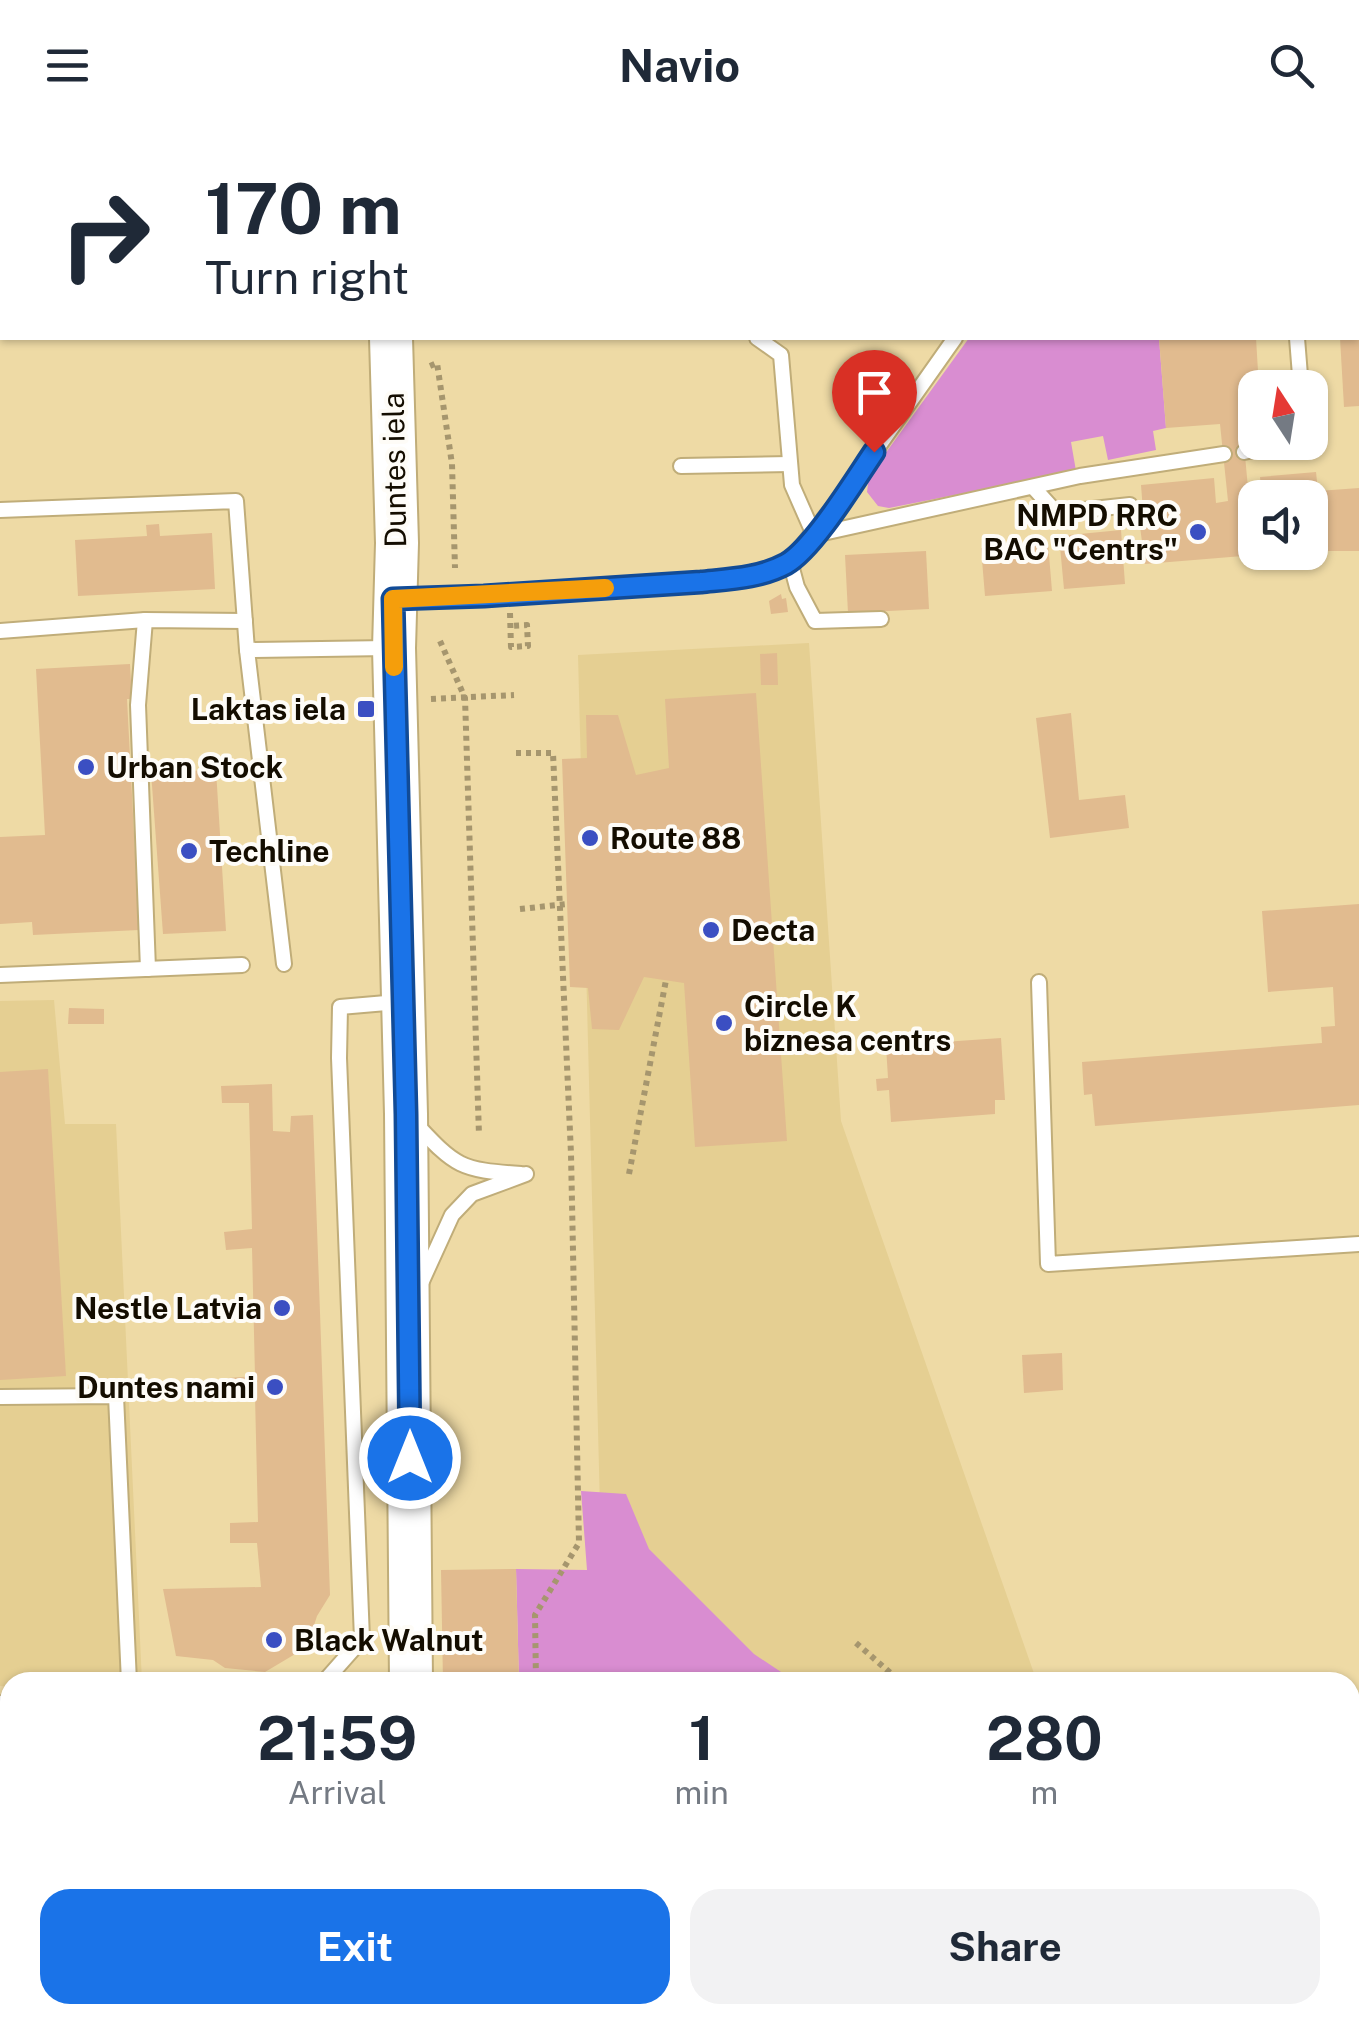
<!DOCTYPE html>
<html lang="en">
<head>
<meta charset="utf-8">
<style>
  :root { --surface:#fff; --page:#f2f2f3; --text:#1f2937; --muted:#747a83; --accent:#1a73e8 }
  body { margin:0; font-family:"Public Sans",sans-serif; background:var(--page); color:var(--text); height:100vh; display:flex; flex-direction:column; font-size:38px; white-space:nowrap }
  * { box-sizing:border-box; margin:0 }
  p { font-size:32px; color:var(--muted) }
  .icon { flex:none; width:55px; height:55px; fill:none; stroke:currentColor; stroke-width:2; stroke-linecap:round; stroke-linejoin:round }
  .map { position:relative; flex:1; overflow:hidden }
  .drawer { position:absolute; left:0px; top:1542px; width:1360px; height:352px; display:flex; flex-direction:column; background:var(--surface); border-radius:30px 30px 0 0; box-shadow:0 2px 8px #0004 }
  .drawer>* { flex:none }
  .top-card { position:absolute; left:0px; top:0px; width:1360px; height:210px; box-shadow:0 2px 8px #0004; background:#fff; color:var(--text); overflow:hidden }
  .needle { width:65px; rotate:348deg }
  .fabs { position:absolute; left:1238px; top:240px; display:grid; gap:20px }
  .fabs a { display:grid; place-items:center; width:90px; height:90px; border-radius:20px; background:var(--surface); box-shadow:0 2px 8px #0004; font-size:50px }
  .pin { position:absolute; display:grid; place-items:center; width:85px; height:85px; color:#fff; margin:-102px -42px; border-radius:50% 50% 50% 0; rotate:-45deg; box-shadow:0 0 10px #0007 }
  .pin .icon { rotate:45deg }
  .me { position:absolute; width:110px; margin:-55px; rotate:0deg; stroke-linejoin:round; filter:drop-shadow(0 0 8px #0008) }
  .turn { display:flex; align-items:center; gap:35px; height:210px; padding:0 40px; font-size:45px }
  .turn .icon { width:130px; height:130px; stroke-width:2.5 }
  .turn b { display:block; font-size:70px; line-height:85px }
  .eta { display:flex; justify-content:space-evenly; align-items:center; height:170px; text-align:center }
  .eta b { font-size:60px; font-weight:700; line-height:70px }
  .cta { display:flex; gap:20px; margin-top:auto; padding:20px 40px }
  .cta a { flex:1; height:115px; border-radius:30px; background:var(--accent); color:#fff; font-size:40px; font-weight:700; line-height:115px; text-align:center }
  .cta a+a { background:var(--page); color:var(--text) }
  header { display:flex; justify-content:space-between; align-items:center; height:130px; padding:0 40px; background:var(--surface); font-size:45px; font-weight:700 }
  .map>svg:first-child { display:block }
  .built { fill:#e5cf92 }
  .green { fill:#d98dd1 }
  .building { fill:#e1bb8f }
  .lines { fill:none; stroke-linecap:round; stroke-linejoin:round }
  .service-casing { stroke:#c0ad79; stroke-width:18 }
  .minor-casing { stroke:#c0ad79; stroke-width:31 }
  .tertiary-casing { stroke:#c0ad79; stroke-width:36 }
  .primary-casing { stroke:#c0ad79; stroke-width:46 }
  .path { stroke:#a6966e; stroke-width:6; stroke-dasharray:5 5; stroke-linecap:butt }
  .service { stroke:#fff; stroke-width:14 }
  .minor { stroke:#fff; stroke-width:28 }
  .tertiary { stroke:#fff; stroke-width:32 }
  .primary { stroke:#fff; stroke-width:42 }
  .route-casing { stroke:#114b97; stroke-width:25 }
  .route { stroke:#1a73e8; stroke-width:18 }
  .slow { stroke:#f59e0b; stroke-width:18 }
  .poi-dot { fill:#3b4fc2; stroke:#fefcf7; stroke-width:4 }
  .labels { text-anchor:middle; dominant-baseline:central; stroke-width:8; stroke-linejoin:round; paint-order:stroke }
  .street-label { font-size:30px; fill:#140d00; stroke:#fefcf7 }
  .poi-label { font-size:30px; font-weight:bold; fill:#140d00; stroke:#fefcf7; text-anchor:start }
</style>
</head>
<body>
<header><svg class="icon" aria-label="menu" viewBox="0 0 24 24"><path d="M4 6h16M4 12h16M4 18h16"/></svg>Navio<svg class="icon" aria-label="search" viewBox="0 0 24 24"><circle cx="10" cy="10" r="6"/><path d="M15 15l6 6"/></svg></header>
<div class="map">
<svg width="1359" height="1893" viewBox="0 0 1359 1893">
  <rect width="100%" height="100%" fill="#eedaa5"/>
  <g class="built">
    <polygon points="809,513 841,991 1037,1552 615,1552 602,1455 578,525"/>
    <polygon points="54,870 65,994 116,994 142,1552 10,1552 10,1557 0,1556 0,871"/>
  </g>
  <g class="green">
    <polygon points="969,208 1159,208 1166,298 1153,301 1156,320 1108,330 1103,306 1071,312 1076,341 889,378 878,376 867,362 869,346"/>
    <polygon points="581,1361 626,1364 649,1419 754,1524 796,1552 519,1552 516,1439 587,1440"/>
  </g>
  <g class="building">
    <polygon points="1159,208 1256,208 1259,258 1255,258 1255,292 1242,293 1249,369 1255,368 1255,425 1145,434 1138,382 1143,381 1141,355 1214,348 1216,373 1228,371 1220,294 1166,298"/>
    <polygon points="1340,208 1359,208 1359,276 1344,277"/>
    <polygon points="1316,342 1318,361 1359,358 1359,421 1310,421 1310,368 1262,368 1260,347"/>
    <polygon points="159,394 160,406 212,403 215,459 78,466 75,410 147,406 146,395"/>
    <polygon points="1121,400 1125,454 1064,459 1059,406"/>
    <polygon points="1048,413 1052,461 985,466 981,418"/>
    <polygon points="926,421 929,479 848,483 845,425"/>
    <polygon points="781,464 782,469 786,468 788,482 771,484 769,471"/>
    <polygon points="777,523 778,555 761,555 760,524"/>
    <polygon points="130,534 132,569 127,569 139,800 33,805 32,792 0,794 0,707 45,705 36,539"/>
    <polygon points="756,563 787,1011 695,1017 684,853 644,847 619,900 592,899 588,858 570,857 562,629 587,628 586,585 618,585 636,645 669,638 665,569"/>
    <polygon points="1071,583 1079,670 1125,665 1129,698 1050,708 1036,588"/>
    <polygon points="216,640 226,801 163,804 151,642"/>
    <polygon points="1359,774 1359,975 1095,996 1092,964 1084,965 1082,932 1322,913 1321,897 1335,896 1333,857 1268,862 1262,781"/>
    <polygon points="69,878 104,879 104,894 68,894"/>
    <polygon points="1001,908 1005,970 995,970 995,984 891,992 889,960 877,961 876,949 888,948 886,916"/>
    <polygon points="48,939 66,1246 0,1250 0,942"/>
    <polygon points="272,954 273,1001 290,1002 291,986 313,985 330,1465 317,1486 307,1517 265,1542 225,1538 213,1530 176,1526 163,1459 261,1457 257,1413 230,1413 230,1393 258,1392 255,1266 228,1266 228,1248 255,1246 252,1118 226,1120 224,1102 252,1099 249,973 222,973 221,956"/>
    <polygon points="1062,1223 1063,1260 1024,1263 1022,1225"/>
    <polygon points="516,1439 519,1552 443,1552 441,1440"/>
    <polygon points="989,1885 1040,1885 1043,1893 991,1893"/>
  </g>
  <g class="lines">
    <defs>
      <g id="service">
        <polyline points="4,0 4,2"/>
        <polyline points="497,0 497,2"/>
        <polyline points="1278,0 1278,2"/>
        <polyline points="854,2 856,0"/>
        <polyline points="1098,2 1100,0"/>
        <polyline points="0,99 2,99"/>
        <polyline points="757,208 781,225 792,355 814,405 1080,346 1224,324"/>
        <polyline points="1297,208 1301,258"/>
        <polyline points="1244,322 1289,312"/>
        <polyline points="681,336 790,334"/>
        <polyline points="1033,357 1053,379 1065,382 1130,375"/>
        <polyline points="0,380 236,371 247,520 284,834"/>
        <polyline points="790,431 797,457 815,491 881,489"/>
        <polyline points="398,469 484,466 735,449 768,441 790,431 854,351 955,208"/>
        <polyline points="145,490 138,575 148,839"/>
        <polyline points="0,501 145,490 245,491"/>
        <polyline points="247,520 388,518"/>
        <polyline points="0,845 242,835"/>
        <polyline points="1039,852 1048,1134 1359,1114"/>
        <path d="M415 993C456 1037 460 1040 521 1044"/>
        <polyline points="422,1151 452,1085 472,1064 526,1044"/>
        <polyline points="0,1267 116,1266 129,1552"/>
        <polyline points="324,1552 362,1509 339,928 340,877 398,872"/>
        <polyline points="843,1885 846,1893"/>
        <polyline points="981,1885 983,1893"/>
        <polyline points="1085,1893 1105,1885"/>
      </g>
      <polyline id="minor" points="0,1580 10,1582"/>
      <g id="tertiary">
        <polyline points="1350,1589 1359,1585"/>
        <polyline points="507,1885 529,1893"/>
        <polyline points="635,1893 655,1885"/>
      </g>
      <g id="primary">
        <polyline points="381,0 381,2"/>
        <polyline points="391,208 397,413 394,518 406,984 411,1552"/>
        <polyline points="436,1885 437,1893"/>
      </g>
    </defs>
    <use href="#service" class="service-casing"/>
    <use href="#minor" class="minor-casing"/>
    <use href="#tertiary" class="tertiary-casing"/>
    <use href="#primary" class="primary-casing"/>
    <g class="path">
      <polyline points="430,236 437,233 452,334 455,438"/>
      <polyline points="510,483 511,517 528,516 527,495 510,496"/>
      <polyline points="440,511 465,568 479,1005"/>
      <polyline points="431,569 514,565"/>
      <polyline points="516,623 553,623 571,1024 579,1413 535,1485 536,1552"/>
      <polyline points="520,779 567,774"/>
      <polyline points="629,1044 666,850"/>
      <polyline points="856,1513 901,1552"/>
      <polyline points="1350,1659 1359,1656"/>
      <polyline points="346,1885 348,1893"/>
      <polyline points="297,1893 300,1885"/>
      <polyline points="725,1893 737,1888 788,1888 795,1885"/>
    </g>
    <use href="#service" class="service"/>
    <use href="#minor" class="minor"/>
    <use href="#tertiary" class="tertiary"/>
    <use href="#primary" class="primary"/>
  </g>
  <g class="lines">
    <defs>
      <path id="route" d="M410 1328 406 984 393 469 484 466 701 452C730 449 760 448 786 434 813 419 855 350 874 322"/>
    </defs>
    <use href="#route" class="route-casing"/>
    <use href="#route" class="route"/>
    <polyline class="slow" points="394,537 393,469 605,458"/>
  </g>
  <g class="poi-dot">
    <circle cx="1198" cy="402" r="10"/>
    <rect x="356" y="569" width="20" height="20" rx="5"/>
    <circle cx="86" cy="637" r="10"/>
    <circle cx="590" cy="708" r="10"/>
    <circle cx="189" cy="721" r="10"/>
    <circle cx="711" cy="800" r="10"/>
    <circle cx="724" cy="893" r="10"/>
    <circle cx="282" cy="1178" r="10"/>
    <circle cx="275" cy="1257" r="10"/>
    <circle cx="274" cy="1510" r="10"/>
  </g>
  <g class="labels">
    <g class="street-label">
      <text transform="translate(394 340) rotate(-91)">Duntes iela</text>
    </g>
    <g class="poi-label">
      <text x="1178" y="385" text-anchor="end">NMPD RRC<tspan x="1178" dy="34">BAC "Centrs"</tspan></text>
      <text x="346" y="579" text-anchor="end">Laktas iela</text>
      <text x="106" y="637">Urban Stock</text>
      <text x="610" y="708">Route 88</text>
      <text x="209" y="721">Techline</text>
      <text x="731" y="800">Decta</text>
      <text x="744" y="876">Circle K<tspan x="744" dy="34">biznesa centrs</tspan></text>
      <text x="262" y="1178" text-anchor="end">Nestle Latvia</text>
      <text x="255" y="1257" text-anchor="end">Duntes nami</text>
      <text x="294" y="1510">Black Walnut</text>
    </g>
  </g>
</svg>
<div class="fabs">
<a><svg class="needle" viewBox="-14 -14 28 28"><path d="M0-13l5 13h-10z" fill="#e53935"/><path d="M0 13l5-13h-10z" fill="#747a83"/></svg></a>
<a><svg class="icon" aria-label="sound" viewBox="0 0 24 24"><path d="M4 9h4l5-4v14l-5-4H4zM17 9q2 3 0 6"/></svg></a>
</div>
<div class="pin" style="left:874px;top:322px;background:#d93025"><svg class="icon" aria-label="arrive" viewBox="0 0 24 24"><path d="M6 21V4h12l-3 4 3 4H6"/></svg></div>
<svg class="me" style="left:410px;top:1328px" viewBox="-20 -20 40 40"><circle r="17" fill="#1a73e8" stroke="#fff" stroke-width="3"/><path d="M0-11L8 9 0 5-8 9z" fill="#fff"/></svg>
<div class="top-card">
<div class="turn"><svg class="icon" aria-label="right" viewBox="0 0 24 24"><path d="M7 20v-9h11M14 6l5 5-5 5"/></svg><div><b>170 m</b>Turn right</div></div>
</div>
<section class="drawer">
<div class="eta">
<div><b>21:59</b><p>Arrival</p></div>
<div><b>1</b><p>min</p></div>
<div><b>280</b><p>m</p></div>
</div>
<div class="cta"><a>Exit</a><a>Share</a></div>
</section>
</div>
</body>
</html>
